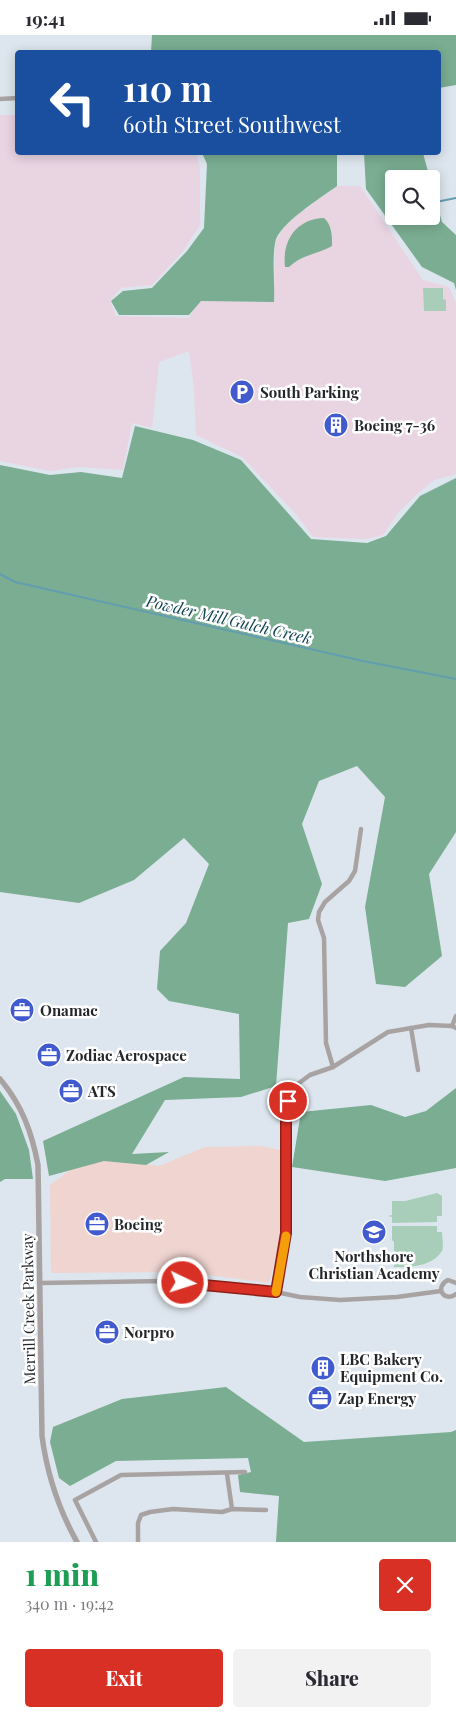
<!DOCTYPE html>
<html lang="en">
<head>
<meta charset="utf-8">
<style>
  :root { --surface:#fff; --page:#f2f2f3; --text:#2b2b33; --muted:#7c7c81; --accent:#d93025 }
  body { margin:0; font-family:"Playfair Display",serif; background:var(--page); color:var(--text); height:100vh; display:flex; flex-direction:column; font-size:19px; white-space:nowrap }
  * { box-sizing:border-box; margin:0 }
  p { font-size:16px; color:var(--muted) }
  .icon { flex:none; width:28px; height:28px; fill:none; stroke:currentColor; stroke-width:2; stroke-linecap:round; stroke-linejoin:round }
  .map { position:relative; height:1507px; overflow:hidden }
  .side { display:flex; flex-direction:column; background:var(--surface); flex:1 }
  .side>* { flex:none }
  .hud { position:absolute; left:15px; top:15px; width:426px; height:105px; border-radius:5px; box-shadow:0 2px 12px #0003; background:#1a4fa0; color:#fff; overflow:hidden }
  .tools { position:absolute; left:385px; top:135px; display:grid; gap:10px }
  .tools a { display:grid; place-items:center; width:55px; height:55px; border-radius:5px; background:var(--surface); box-shadow:0 2px 12px #0003; font-size:25px }
  .pin { position:absolute; display:grid; place-items:center; width:42px; height:42px; color:#fff; margin:-21px; border:2px solid #fff; border-radius:50%; box-shadow:0 1px 5px #0007 }
  .me { position:absolute; width:55px; margin:-28px; rotate:94deg; stroke-linejoin:round; filter:drop-shadow(0 0 4px #0008) }
  .turn { display:flex; align-items:center; gap:18px; height:105px; padding:0 25px; font-size:22px }
  .turn .icon { width:65px; height:65px; stroke-width:2.5 }
  .turn b { display:block; font-size:35px; line-height:42px }
  .round { display:grid; place-items:center; flex:none; width:52px; height:52px; border-radius:5px; background:var(--page) }
  .head { display:flex; align-items:center; justify-content:space-between; height:85px; padding:0 25px }
  h1 { font-size:30px; font-weight:800; line-height:38px; color:#1e9e55 }
  .primary-button { display:flex; gap:10px; margin-top:auto; padding:10px 25px }
  .primary-button a { flex:1; height:58px; border-radius:5px; background:var(--accent); color:#fff; font-size:20px; font-weight:800; line-height:58px; text-align:center }
  .primary-button a+a { background:var(--page); color:var(--text) }
  .status { display:flex; justify-content:space-between; align-items:center; height:35px; padding:0 25px; background:var(--surface); direction:ltr }
  .status svg { height:14px; fill:currentColor }
  .map>svg:first-child { display:block }
  .commercial { fill:#efd4d0 }
  .industrial { fill:#e9d4e2 }
  .green { fill:#a8ceb9 }
  .forest { fill:#7aad92 }
  .lines { fill:none; stroke-linecap:round; stroke-linejoin:round }
  .stream { stroke:#639db0; stroke-width:2 }
  .minor { stroke:#a8a3a2; stroke-width:4.5 }
  .tertiary { stroke:#a8a3a2; stroke-width:5.5 }
  .route-casing { stroke:#8d1f18; stroke-width:12 }
  .route { stroke:#d93025; stroke-width:9 }
  .slow { stroke:#f59e0b; stroke-width:9 }
  .labels { text-anchor:middle; dominant-baseline:central; stroke-width:5; stroke-linejoin:round; paint-order:stroke }
  .poi-label { font-size:15px; font-weight:bold; fill:#24272a; stroke:#fff; text-anchor:start }
  .street-label { font-size:15px; fill:#24272a; stroke:#fff }
  .water-label { font-size:16px; font-style:italic; fill:#0f4452; stroke:#fff }
</style>
</head>
<body>
<div class="status"><b>19:41</b><svg viewBox="0 0 49 12"><path d="M0 12V9h3v3zM5 12V6h3v6zM10 12V3h3v9zM15 12V0h3v12zM26 1h20v11H26zM47 4h2v5h-2z"/></svg></div>
<div class="map">
<svg width="456" height="1507" viewBox="0 0 456 1507">
  <rect width="100%" height="100%" fill="#dde6ee"/>
  <polygon class="commercial" points="261,1111 281,1115 280,1206 269,1248 184,1237 51,1238 50,1150 89,1121 159,1131 205,1112"/>
  <polygon class="industrial" points="0,80 17,80 18,118 196,118 200,133 200,190 183,216 152,250 121,253 110,266 116,281 189,283 195,272 201,266 274,267 275,207 283,194 296,181 337,151 360,151 423,245 449,252 456,268 456,439 434,445 418,458 398,478 383,500 367,504 313,502 295,478 242,422 196,400 194,354 189,316 159,327 152,393 132,388 123,435 79,432 50,436 0,426"/>
  <g class="green">
    <polygon points="423,253 443,253 443,264 446,265 446,276 424,276"/>
    <polygon points="437,1158 442,1161 442,1181 437,1181 437,1187 392,1188 392,1182 388,1181 392,1180 392,1166 405,1166"/>
    <path d="M392 1191H437V1197H442C442 1202 444 1212 442 1216 432 1232 410 1232 394 1232V1207L392 1205Z"/>
  </g>
  <g class="forest">
    <polygon points="152,0 456,0 456,50 439,53 439,18 151,17"/>
    <path d="M202 118H337V151C321 163 278 189 275 208 272 225 275 249 274 267L201 266 189 280H119L111 266 123 256 152 253 187 216 204 193 207 129Z"/>
    <polygon points="364,118 423,118 430,144 394,144 394,181 431,181 431,148 442,187 456,200 456,255 454,248 422,232 366,154"/>
    <path d="M324 183C332 190 332 201 332 211 316 220 303 219 289 232H285C282 206 296 184 324 183Z"/>
    <polygon points="135,391 193,405 241,425 311,504 367,508 386,501 420,461 456,443 456,797 429,839 442,921 405,952 376,949 365,872 385,762 357,731 319,746 302,789 322,849 309,884 288,888 276,1051 241,1062 165,1065 132,1119 169,1117 146,1130 104,1126 49,1141 43,1106 184,1042 240,1044 239,979 169,966 157,954 160,916 186,888 209,829 184,803 134,845 79,868 0,857 0,430 50,440 81,437 122,443"/>
    <polygon points="456,1053 456,1133 385,1146 292,1132 301,1077 371,1070 405,1082 426,1076"/>
    <polygon points="0,1056 16,1079 29,1115 33,1144 5,1144 0,1147"/>
    <polygon points="226,1352 304,1407 451,1397 456,1395 456,1507 276,1507 279,1461 240,1457 238,1440 251,1437 248,1423 116,1426 70,1451 59,1443 50,1407 53,1392 122,1364"/>
  </g>
  <g class="lines">
    <g class="stream">
      <polyline points="431,168 456,163"/>
      <polyline points="0,539 15,547 363,626 456,644"/>
    </g>
    <g class="minor">
      <polyline points="0,64 18,63"/>
      <polyline points="452,991 456,981"/>
      <polyline points="411,993 418,1035"/>
      <polyline points="333,1032 326,1008 324,903 318,885 319,877 325,867 349,846 355,836 361,794"/>
      <polyline points="40,1248 165,1246 225,1251 276,1257 300,1262 340,1265 397,1262 441,1256"/>
      <path d="M456 1248 448 1245C434 1252 444 1268 456 1259"/>
      <polyline points="276,1257 286,1198 286,1085 288,1066 295,1051 310,1040 333,1032 388,997 429,990 452,991 456,993"/>
      <polyline points="227,1439 232,1474"/>
      <polyline points="96,1507 75,1465 121,1440 245,1437"/>
      <polyline points="138,1507 138,1488 141,1480 150,1477 173,1474 222,1477 232,1474 266,1475"/>
    </g>
    <path class="tertiary" d="M0 1044C22 1070 32 1098 38 1130L42 1401C47 1439 58 1473 77 1507"/>
  </g>
  <g class="lines">
    <defs>
      <polyline id="route" points="183,1248 276,1257 286,1198 286,1086 288,1066"/>
    </defs>
    <use href="#route" class="route-casing"/>
    <use href="#route" class="route"/>
    <polyline class="slow" points="276,1257 286,1201"/>
  </g>
  <defs>
    <symbol id="parking-disc" viewBox="-11 -11 22 22"><circle r="9.5" fill="#415bce" stroke="#fff"/><path d="M-3.5-5.5H1a3.5 3.5 0 0 1 0 7H-1V5.5H-3.5ZM-1-3.4V-.6H.8a1.4 1.4 0 0 0 0-2.8Z" fill="#fff"/></symbol>
    <symbol id="building-disc" viewBox="-11 -11 22 22"><circle r="9.5" fill="#415bce" stroke="#fff"/><path d="M-4-6H4V6H1V3H-1V6H-4ZM-2.5-4.3h1.7v1.8h-1.7ZM.8-4.3h1.7v1.8H.8ZM-2.5-1h1.7V.8h-1.7ZM.8-1h1.7V.8H.8Z" fill="#fff"/></symbol>
    <symbol id="office-disc" viewBox="-11 -11 22 22"><circle r="9.5" fill="#415bce" stroke="#fff"/><path d="M-6-3h4V-5.5h4V-3h4V5H-6ZM-1-4.5V-3h2v-1.5ZM-6 0V1H6V0Z" fill="#fff"/></symbol>
    <symbol id="school-disc" viewBox="-11 -11 22 22"><circle r="9.5" fill="#415bce" stroke="#fff"/><path d="M0-5L7-2L0 1L-7-2ZM-4 1L0 2.5L4 1V4Q0 6-4 4Z" fill="#fff"/></symbol>
  </defs>
  <g fill-rule="evenodd">
    <use href="#parking-disc" x="228" y="343" width="28" height="28"/>
    <use href="#building-disc" x="322" y="376" width="28" height="28"/>
    <use href="#office-disc" x="8" y="961" width="28" height="28"/>
    <use href="#office-disc" x="35" y="1006" width="28" height="28"/>
    <use href="#office-disc" x="57" y="1042" width="28" height="28"/>
    <use href="#office-disc" x="83" y="1175" width="28" height="28"/>
    <use href="#school-disc" x="360" y="1183" width="28" height="28"/>
    <use href="#office-disc" x="93" y="1283" width="28" height="28"/>
    <use href="#building-disc" x="309" y="1319" width="28" height="28"/>
    <use href="#office-disc" x="306" y="1349" width="28" height="28"/>
  </g>
  <g class="labels">
    <g class="poi-label">
      <text x="260" y="357">South Parking</text>
      <text x="354" y="390">Boeing 7-36</text>
      <text x="40" y="975">Onamac</text>
      <text x="66" y="1020">Zodiac Aerospace</text>
      <text x="88" y="1056">ATS</text>
      <text x="114" y="1189">Boeing</text>
      <text x="374" y="1221" text-anchor="middle">Northshore<tspan x="374" dy="17">Christian Academy</tspan></text>
      <text x="124" y="1297">Norpro</text>
      <text x="340" y="1324">LBC Bakery<tspan x="340" dy="17">Equipment Co.</tspan></text>
      <text x="338" y="1363">Zap Energy</text>
    </g>
    <g class="street-label">
      <text transform="translate(28 1274) rotate(-91)">Merrill Creek Parkway</text>
    </g>
    <g class="water-label">
      <text transform="translate(229 584) rotate(13)">Powder Mill Gulch Creek</text>
    </g>
  </g>
</svg>
<div class="tools">
<a><svg class="icon" aria-label="search" viewBox="0 0 24 24"><circle cx="10" cy="10" r="6"/><path d="M15 15l6 6"/></svg></a>
</div>
<div class="pin" style="left:288px;top:1066px;background:#d93025"><svg class="icon" aria-label="arrive" viewBox="0 0 24 24"><path d="M6 21V4h12l-3 4 3 4H6"/></svg></div>
<svg class="me" style="left:183px;top:1248px" viewBox="-20 -20 40 40"><circle r="17" fill="#d93025" stroke="#fff" stroke-width="3"/><path d="M0-11L8 9 0 5-8 9z" fill="#fff"/></svg>
<div class="hud">
<div class="turn"><svg class="icon" aria-label="left" viewBox="0 0 24 24"><path d="M17 20v-9H6M10 6l-5 5 5 5"/></svg><div><b>110 m</b>60th Street Southwest</div></div>
</div>
</div>
<section class="side">
<div class="head"><div><h1>1 min</h1><p>340 m · 19:42</p></div><a class="round" style="background:#d93025;color:#fff"><svg class="icon" aria-label="close" viewBox="0 0 24 24"><path d="M6 6l12 12M18 6L6 18"/></svg></a></div>
<div class="primary-button"><a>Exit</a><a>Share</a></div>
</section>
</body>
</html>
